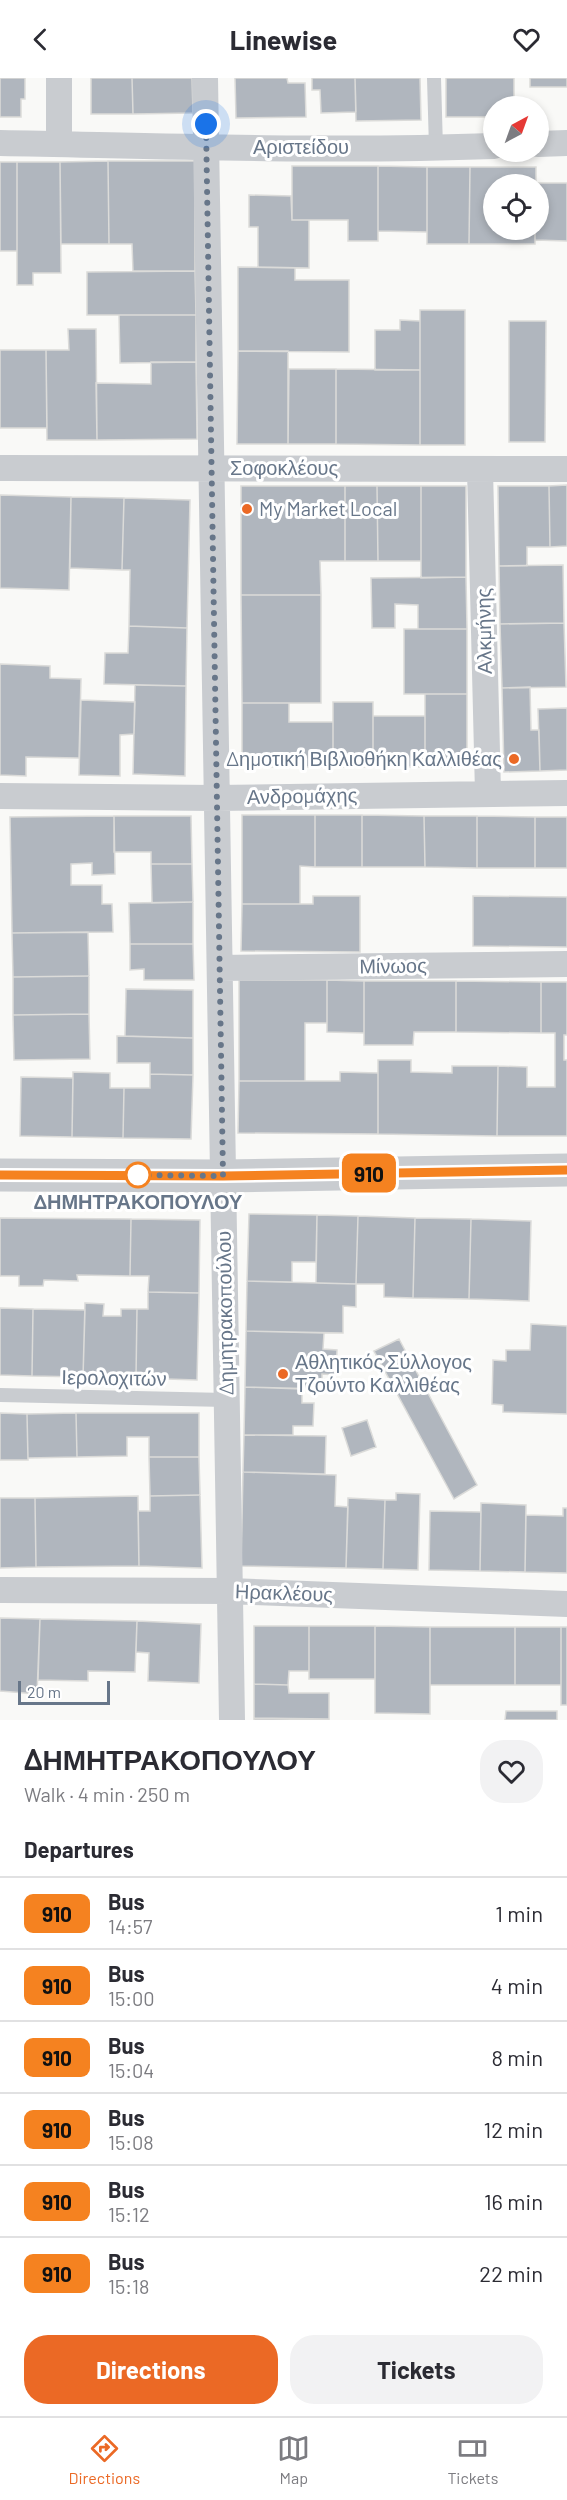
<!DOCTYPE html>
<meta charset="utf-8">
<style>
:root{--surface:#fff;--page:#f2f2f3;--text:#2b2b33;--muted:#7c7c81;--line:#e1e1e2;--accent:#eb6925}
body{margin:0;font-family:Barlow,sans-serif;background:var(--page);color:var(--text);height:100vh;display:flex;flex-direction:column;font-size:22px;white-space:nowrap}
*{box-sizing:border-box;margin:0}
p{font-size:20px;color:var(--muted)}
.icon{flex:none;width:33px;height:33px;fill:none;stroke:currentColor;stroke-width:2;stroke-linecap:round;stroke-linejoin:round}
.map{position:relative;height:1642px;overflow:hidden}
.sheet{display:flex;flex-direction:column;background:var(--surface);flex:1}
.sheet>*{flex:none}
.badge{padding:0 12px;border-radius:9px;font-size:21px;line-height:39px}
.needle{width:39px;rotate:41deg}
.fabs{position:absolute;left:483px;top:18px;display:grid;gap:12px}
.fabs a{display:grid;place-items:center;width:66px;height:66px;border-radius:50%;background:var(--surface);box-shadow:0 3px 9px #0003;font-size:30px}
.scale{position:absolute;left:18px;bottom:15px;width:92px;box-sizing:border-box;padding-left:6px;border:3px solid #677689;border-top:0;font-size:16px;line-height:21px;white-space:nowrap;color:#677689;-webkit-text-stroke:4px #fff;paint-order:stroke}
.you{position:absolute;width:30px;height:30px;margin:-15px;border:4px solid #fff;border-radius:50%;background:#1a73e8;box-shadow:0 0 0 9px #1a73e833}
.map>.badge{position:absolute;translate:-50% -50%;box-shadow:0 0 0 3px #fff}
h2{padding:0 24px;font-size:22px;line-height:54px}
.round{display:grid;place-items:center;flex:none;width:63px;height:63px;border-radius:24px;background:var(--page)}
.overview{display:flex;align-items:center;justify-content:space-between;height:102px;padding:0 24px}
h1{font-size:28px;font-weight:700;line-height:45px}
.primary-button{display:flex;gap:12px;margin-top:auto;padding:12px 24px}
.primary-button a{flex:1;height:69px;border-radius:24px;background:var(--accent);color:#fff;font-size:24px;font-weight:700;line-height:69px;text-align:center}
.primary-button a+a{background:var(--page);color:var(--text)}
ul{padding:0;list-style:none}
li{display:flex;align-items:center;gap:18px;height:72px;padding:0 24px;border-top:2px solid var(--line)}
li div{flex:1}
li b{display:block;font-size:22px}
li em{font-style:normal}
li .badge{min-width:66px;font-weight:700;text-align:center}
header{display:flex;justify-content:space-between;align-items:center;height:78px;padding:0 24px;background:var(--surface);font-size:27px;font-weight:700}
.tab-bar{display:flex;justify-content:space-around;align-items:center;height:84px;border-top:2px solid var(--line);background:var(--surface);font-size:16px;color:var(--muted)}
.tab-bar a{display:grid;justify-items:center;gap:3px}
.tab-bar .active{color:var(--accent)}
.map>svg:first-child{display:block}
.building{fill:#b0b6be;stroke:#dbdbd9;stroke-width:1.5}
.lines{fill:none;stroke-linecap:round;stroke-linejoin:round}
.service{stroke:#c9ccd0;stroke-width:14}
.minor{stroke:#c9ccd0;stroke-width:26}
.tertiary{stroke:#c9ccd0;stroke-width:33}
.line-casing{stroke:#fff;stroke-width:14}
.line{stroke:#f58220;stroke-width:9}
.walk{stroke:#677689;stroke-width:6;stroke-dasharray:0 10.8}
.poi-dot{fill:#eb6925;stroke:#fff;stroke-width:2}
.stop-dot{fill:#fff;stroke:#f58220;stroke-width:3}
.labels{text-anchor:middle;stroke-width:6;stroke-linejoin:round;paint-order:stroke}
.street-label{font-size:20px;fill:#677689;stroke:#fff}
.poi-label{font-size:20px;fill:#677689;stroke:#fff;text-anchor:start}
.stop-label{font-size:20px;font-weight:bold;fill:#677689;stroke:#fff}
</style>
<header><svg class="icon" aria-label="back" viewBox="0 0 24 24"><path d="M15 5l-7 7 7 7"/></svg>Linewise<svg class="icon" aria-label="heart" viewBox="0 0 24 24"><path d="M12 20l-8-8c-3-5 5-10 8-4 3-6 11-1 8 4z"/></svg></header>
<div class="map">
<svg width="567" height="1642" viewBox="0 0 567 1642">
<rect width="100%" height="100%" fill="#f9f9f7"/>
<!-- building -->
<path class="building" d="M0,0H25V21H21V39H0Z
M91,0H132L133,36H91Z
M132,0H192L193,35L133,36Z
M235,0H287L288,5H305L306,39L236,40Z
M312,0H355L356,34L321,35L320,12H312Z
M355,0H420L421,42L356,43Z
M446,0H514V28H494V39H446Z
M530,0H567V9H530Z
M108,83L109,166H61L60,84Z
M108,83H195V193H133L132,166H109Z
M0,84H17V173H0Z
M17,84H60L61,195H33V207H17Z
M292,88H378V163H348V142H292Z
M378,88L427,89V154L378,153Z
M427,89H470L469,166H427Z
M470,89H536V106H494V152H535V166H469Z
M536,105H567V163L535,162V152H538V106Z
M249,117L291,118L292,142H309V190L258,189V149H249Z
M238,189L295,190V202H349V274L238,273Z
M195,193L196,237H87V194Z
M420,232H465V367H420Z
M119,237H196V284L120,285Z
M400,242L420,243V292H375V252H400Z
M509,243H546L545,364H509Z
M68,251H96L97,362H47L46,272H69Z
M0,272H46L47,350H0Z
M238,273H288V366H237Z
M151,284H196L197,361L97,362L96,305L151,306Z
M289,291H336V366H288Z
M336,291L420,292V367L336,366Z
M567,407V468L550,469L549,408Z
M241,408H345V483H320L321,517H241Z
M345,408H377L378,483H345Z
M377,408H421V483H378Z
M421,408H466V499L421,500Z
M498,408H549L550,469H527V488H499Z
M0,417L71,419L69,512L0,510Z
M71,419L124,420L122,492L70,490Z
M124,420L190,422L187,550L129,548L130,492H122Z
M563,487L564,545L500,546L499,488Z
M466,499L467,551H418V527L395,526V550H372L371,500Z
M241,517H321V625H242Z
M564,545L566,609L502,610L500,546Z
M129,548L187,550L186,608L104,606L105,575H128Z
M404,551H467V616H404Z
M0,586L50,588V600L81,601L79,680L26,679V698L0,697Z
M135,607L186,608L185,698L133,696Z
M530,609L531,652H539L540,693L504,694L502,610Z
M425,616H467V689H425Z
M81,622L135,624L134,656L120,657V698L79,697Z
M333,624H373V689H333Z
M242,625H289V644H333V689H242Z
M567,630V692L540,693L538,631Z
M373,638H425V689H373Z
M242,737H315V789L300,788V826H242Z
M315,737H362V789H315Z
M362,737L424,738L425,789H362Z
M114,738H191L192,786H151V774H114Z
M114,738L115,796L92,797V785L71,786V807H102V826H112L113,854L12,855L10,739Z
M424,738H477V790L425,789Z
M477,738L535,739V790H477Z
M535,739H567V790H535Z
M151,786H192L193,824L152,825Z
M313,818H360V874L241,873L242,826H313Z
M473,818L567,819V869L473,868Z
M193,824V866H130L129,825Z
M88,854L89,898L13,899L12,855Z
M130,866H193L194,902H144V891L130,892Z
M89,898V936L13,937V899Z
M239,902H327V945H305V1003H239Z
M327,902L364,903V955L327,954Z
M364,903H456V954H414L413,967H364Z
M456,903L541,904V955L456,954Z
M541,904H567V957H564V982H567V1058H497L498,988L527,989V1009H555V955H541Z
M126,911L193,912V960L125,958Z
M89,936L90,981L14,982L13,937Z
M117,958L193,960V997L150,996V985H117Z
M378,982H411V994L452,995V988H498L497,1058L378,1056Z
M73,994L110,995V1010H124L123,1060L72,1059Z
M340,994L378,995V1056L238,1055L239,1003H340Z
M150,996L193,997L191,1061L123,1060L124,1010H150Z
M21,999L73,1000L72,1059L20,1058Z
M249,1136L317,1137L316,1184H292V1204L247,1203Z
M317,1137L358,1138L356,1206L316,1205Z
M358,1138L415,1140L413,1220L384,1219V1206H356Z
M0,1140L131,1141L130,1198L77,1197L78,1203L44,1202L43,1208H19V1198H0Z
M415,1140L471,1141L469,1221L413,1220Z
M131,1141L200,1142L199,1215L148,1214L149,1198H130Z
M471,1141L531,1143L529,1223L469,1221Z
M247,1203L356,1206V1229L343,1228V1255L246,1253Z
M148,1214L199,1215L197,1302L136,1300L137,1231H148Z
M85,1225L104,1226L103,1238H121V1231H137L136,1300L83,1299Z
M0,1230L33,1231L32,1298L0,1297Z
M33,1231L85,1232L83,1299L32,1298Z
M531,1246L567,1248V1336L503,1334V1327L492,1326L493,1282L506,1283V1272H530Z
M246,1253L324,1255L323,1271L337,1272L336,1297L322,1296V1311L245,1309Z
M399,1261L477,1407L454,1421L374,1273Z
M245,1309L302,1311V1325H314L313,1348H293V1357H244Z
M0,1335L27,1336L28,1382H0Z
M76,1335H199V1379H149V1359H127V1378L77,1379Z
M76,1335L77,1379L28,1380L27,1336Z
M367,1342L376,1369L351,1378L342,1350Z
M244,1357L326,1358L325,1396L243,1394Z
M149,1379H199L200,1417L150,1418Z
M243,1394L336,1397L335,1428L348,1429L346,1490L241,1488Z
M396,1415L420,1416L418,1492L383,1491L385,1422H396Z
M200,1417L202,1490L139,1488L138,1433H150V1418Z
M138,1418L139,1488L36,1489L35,1420Z
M0,1420H35L36,1489L0,1490Z
M348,1420L385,1422L383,1491L346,1490Z
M481,1425L526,1427L525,1494L480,1493Z
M563,1430H567V1495L525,1494L526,1437L563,1438Z
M430,1433L481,1434L480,1493L429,1492Z
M0,1540L40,1541L37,1616L0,1613Z
M40,1541L137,1543L135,1594L88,1593V1603L38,1602Z
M137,1543L201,1546L199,1605L148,1603L149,1575L136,1574Z
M254,1548H309V1593H289L288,1607L254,1606Z
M309,1548H375V1601H309Z
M375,1548L430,1549V1636L375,1635Z
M430,1549H515V1607H430Z
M515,1549H561V1607H515Z
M561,1549H567V1627H561Z
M254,1606L288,1607L289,1615H329V1641L254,1640Z
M506,1633H557V1642H505Z
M254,1640L329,1641V1642H254Z"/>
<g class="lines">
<!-- service -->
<path class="service" d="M434,0L436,70
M0,1317L226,1322"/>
<!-- minor -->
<path class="minor" d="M205,0L232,1642
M0,65C164,68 329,74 494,68
M59,66V0
M538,66L567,65
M0,390L567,391
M480,392L488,715
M0,718L216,720L567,715
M220,890L567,886
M0,1512L230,1513L567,1526"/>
<!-- tertiary -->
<path class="tertiary" d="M0,1097L223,1098L567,1092"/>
</g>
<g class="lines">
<defs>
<path id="line" d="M0,1097L223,1098L567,1092"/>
</defs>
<!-- line casing -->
<use href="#line" class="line-casing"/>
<!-- line -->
<use href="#line" class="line"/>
<!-- walk -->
<path class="walk" d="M138,1097L223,1098L206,46"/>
</g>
<!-- markers -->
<g class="poi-dot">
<circle cx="247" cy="431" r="6"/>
<circle cx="514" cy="681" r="6"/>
<circle cx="283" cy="1296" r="6"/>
</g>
<circle class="stop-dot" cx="138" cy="1097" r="12"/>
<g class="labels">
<!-- street labels -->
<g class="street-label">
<text x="301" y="76">Αριστείδου</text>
<text x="284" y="397">Σοφοκλέους</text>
<text transform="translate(484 553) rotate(-91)" y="7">Αλκμήνης</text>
<text transform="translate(302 718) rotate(-1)" y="7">Ανδρομάχης</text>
<text transform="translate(393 888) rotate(-1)" y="7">Μίνωος</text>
<text transform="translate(225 1235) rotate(-91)" y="7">Δημητρακοπούλου</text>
<text transform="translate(114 1300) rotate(1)" y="7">Ιερολοχιτών</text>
<text transform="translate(284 1515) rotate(2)" y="7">Ηρακλέους</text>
</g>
<!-- poi labels -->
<g class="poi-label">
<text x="259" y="438">My Market Local</text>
<text x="502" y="688" text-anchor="end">Δημοτική Βιβλιοθήκη Καλλιθέας</text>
<text x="295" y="1291">Αθλητικός Σύλλογος<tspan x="295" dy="23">Τζούντο Καλλιθέας</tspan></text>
</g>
<!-- stop labels -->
<g class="stop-label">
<text x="138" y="1131">ΔΗΜΗΤΡΑΚΟΠΟΥΛΟΥ</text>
</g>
</g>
</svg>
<div class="fabs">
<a><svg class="needle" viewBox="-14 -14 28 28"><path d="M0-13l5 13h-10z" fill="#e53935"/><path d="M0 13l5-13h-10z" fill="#7c7c81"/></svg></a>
<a><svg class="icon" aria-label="locate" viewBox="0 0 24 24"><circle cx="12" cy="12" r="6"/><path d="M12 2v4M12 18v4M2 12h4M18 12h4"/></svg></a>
</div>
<div class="scale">20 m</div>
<div class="you" style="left:206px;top:46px"></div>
<b class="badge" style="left:369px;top:1095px;background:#f58220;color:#111">910</b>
</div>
<section class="sheet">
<div class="overview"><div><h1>ΔΗΜΗΤΡΑΚΟΠΟΥΛΟΥ</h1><p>Walk · 4 min · 250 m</p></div><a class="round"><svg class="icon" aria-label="heart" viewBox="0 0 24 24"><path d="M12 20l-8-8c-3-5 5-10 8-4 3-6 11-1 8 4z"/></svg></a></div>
<h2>Departures</h2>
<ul>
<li><span class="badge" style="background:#f58220;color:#111">910</span><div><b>Bus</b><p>14:57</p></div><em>1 min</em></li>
<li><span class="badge" style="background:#f58220;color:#111">910</span><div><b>Bus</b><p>15:00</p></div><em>4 min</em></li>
<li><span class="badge" style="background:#f58220;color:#111">910</span><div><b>Bus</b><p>15:04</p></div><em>8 min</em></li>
<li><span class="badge" style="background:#f58220;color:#111">910</span><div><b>Bus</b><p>15:08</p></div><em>12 min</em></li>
<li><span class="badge" style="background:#f58220;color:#111">910</span><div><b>Bus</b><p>15:12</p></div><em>16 min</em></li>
<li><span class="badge" style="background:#f58220;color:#111">910</span><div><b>Bus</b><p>15:18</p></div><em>22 min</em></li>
</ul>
<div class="primary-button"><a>Directions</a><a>Tickets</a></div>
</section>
<nav class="tab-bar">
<a class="active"><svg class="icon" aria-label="directions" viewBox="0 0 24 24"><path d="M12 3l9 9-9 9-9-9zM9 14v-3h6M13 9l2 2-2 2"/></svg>Directions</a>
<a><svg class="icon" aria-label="map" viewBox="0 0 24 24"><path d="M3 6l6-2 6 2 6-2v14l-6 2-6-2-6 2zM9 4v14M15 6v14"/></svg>Map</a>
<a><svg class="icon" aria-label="tickets" viewBox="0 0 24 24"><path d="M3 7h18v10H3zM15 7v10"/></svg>Tickets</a>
</nav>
